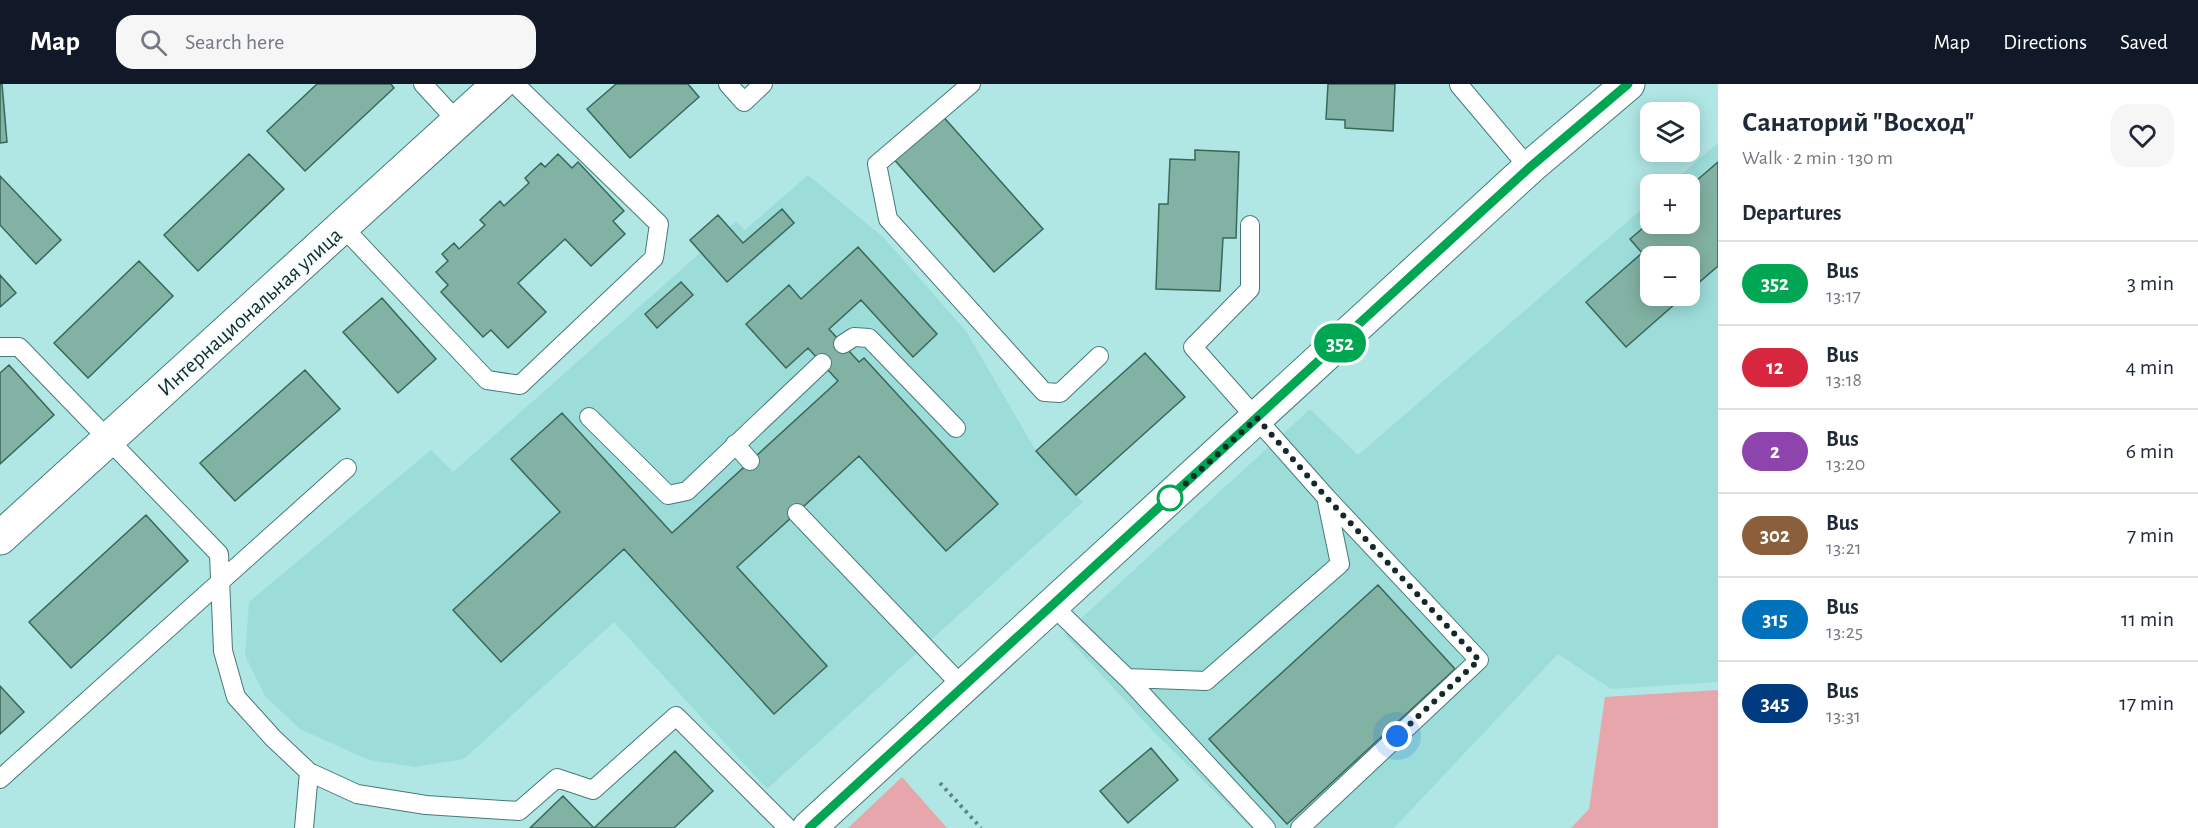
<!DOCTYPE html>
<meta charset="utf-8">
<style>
:root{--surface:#fff;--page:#f6f6f7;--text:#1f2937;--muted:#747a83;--line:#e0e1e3;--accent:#111827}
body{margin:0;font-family:"Alegreya Sans",sans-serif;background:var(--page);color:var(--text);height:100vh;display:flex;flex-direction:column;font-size:22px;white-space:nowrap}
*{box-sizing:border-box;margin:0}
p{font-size:20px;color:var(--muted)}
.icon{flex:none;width:33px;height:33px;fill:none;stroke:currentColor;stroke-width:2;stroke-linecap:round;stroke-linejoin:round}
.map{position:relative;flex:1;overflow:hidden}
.drawer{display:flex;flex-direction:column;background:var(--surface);width:480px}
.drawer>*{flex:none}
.badge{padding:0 12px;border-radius:20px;font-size:21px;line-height:39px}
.controls{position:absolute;left:1640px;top:18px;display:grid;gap:12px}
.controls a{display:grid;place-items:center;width:60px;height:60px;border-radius:12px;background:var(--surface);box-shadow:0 3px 15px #0003;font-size:30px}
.you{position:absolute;width:30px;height:30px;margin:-15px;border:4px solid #fff;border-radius:50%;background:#1a73e8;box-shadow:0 0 0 9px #1a73e833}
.map>.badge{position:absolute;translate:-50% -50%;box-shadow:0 0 0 3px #fff}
h2{padding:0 24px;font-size:22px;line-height:54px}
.round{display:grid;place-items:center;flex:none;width:63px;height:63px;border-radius:18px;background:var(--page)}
.head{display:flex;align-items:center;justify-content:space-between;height:102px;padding:0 24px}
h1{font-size:28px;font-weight:600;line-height:45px}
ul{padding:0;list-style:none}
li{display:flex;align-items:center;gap:18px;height:84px;padding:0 24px;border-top:2px solid var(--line)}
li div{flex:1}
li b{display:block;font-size:22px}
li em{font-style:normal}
li .badge{min-width:66px;font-weight:700;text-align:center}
header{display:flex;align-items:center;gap:36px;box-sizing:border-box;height:84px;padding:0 30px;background:var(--accent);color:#fff}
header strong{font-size:28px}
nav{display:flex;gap:33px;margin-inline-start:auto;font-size:21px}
.search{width:420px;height:54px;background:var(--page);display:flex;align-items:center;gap:15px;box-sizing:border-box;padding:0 21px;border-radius:18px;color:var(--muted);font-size:22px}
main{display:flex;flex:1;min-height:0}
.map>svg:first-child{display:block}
.built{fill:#9cdcd9;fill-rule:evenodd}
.green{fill:#e6a6ac}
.building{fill:#82b2a3;stroke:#39675a;stroke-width:1.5}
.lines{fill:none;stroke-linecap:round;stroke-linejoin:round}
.lane-casing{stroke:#467a78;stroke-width:20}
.street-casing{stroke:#467a78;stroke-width:35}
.secondary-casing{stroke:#467a78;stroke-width:35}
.path{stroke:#5e8483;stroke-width:4;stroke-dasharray:3 4.5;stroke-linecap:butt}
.lane{stroke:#fff;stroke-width:18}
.street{stroke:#fff;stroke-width:33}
.secondary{stroke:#fff;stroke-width:33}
.line-casing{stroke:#fff;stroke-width:14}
.line{stroke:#00a651;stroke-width:9}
.walk{stroke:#142929;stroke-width:6;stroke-dasharray:0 10.8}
.stop-dot{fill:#fff;stroke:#00a651;stroke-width:3}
.labels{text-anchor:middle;stroke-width:4.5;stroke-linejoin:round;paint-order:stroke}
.street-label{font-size:22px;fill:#142929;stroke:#f4fefe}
</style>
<header>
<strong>Map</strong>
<div class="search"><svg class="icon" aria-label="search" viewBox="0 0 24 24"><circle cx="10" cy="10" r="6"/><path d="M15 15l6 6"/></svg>Search here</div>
<nav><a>Map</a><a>Directions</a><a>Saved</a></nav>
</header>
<main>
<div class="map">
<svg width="1718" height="744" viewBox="0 0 1718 744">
<rect width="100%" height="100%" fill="#b0e7e5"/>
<!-- built -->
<path class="built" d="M1718,59V598L1611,605L1558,570L1394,744H1251L1154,648L1064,550L1310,325L1358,371L1650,118V140H1689V100H1670ZM1650,172H1689V212H1650Z
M808,91L883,153L966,247L1036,367L1083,418L767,705L614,538L464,675L415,683L369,676L300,645L265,612L245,571L249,518L431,366L453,388L736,137L745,146Z"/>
<!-- green -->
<path class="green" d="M1718,606V744H1571L1589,725L1605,613Z
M902,693L947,744H848Z"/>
<!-- building -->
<path class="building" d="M0,0H2L7,58L0,59Z
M317,0H391L394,4L305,87L267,47Z
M616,0H688L699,13L630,74L587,25Z
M1328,0H1395L1393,47L1345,44V36L1326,35Z
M940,29L1043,145L994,188L891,72Z
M1195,66L1239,68L1236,154H1223L1220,207L1156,205L1159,120H1168L1170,75L1195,76Z
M249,70L284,105L198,187L164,151Z
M558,70L572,84L578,78L624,127L613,137L625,150L591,182L565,155L518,199L546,228L508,264L491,246L483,253L441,208L448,201L436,188L448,177L442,170L454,159L459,165L485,141L480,136L500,117L504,122L529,99L525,94L541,79L545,83Z
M1718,78V182L1689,207V172H1650V212H1684L1626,263L1586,218L1642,169L1630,155L1650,138V140H1689V103Z
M0,92L61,156L36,180L0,141Z
M782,125L794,139L727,198L690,156L718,131L743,159Z
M858,163L937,250L913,273L861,216L829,245L859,278L864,274L998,420L946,467L859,372L737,483L827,582L774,630L624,465L501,578L453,526L560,428L511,375L562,329L672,449L838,297L808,264L786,284L746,240L789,201L801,215Z
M139,177L173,212L88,294L54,259Z
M0,191L16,209L0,223Z
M681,198L693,211L657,244L645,230Z
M382,214L436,275L398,309L343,248Z
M1145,269L1185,313L1076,411L1036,367Z
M9,281L54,331L0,380V289Z
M305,286L340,325L235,417L200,379Z
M146,431L188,477L71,584L29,538Z
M1378,501L1455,585L1287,740L1209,655Z
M0,602L24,628L0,650Z
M1151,664L1178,696L1128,739L1100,707Z
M675,667L713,707L674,744H594Z
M563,712L594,744H530Z"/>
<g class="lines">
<defs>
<path id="lane" d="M423,0L457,37
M728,0L744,18L763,0
M971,0L877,80L888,135L1044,308L1060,309L1099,272
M1459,1L1529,84
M342,142L487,296L520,301L654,174L659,140L515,0
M843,260L854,253L869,254L956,344
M0,263H19L219,470L223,567L236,613L273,654L309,688L357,710L426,721L519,727L557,694L593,706L676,632L788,744
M589,333L668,411L687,407L822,279
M735,360L750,377
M797,429L963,603
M1052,521L1127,594L1206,597L1340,480L1326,413L1193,263L1250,205V141
M1127,594L1266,744
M0,695L347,384
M304,744L309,688
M1300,744L1479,576L1326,413"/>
<path id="street" d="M0,454L499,0"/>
<path id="secondary" d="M809,744L1529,84L1628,0"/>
</defs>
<!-- lane casing -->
<use href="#lane" class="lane-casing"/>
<!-- street casing -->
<use href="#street" class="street-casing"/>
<!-- secondary casing -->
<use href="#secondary" class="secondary-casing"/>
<!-- path -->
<path class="path" d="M940,699L981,744"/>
<!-- lane -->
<use href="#lane" class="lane"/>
<!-- street -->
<use href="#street" class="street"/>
<!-- secondary -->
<use href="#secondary" class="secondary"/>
</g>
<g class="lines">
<defs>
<path id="line" d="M809,744L1529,84L1628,0"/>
</defs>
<!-- line casing -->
<use href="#line" class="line-casing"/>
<!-- line -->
<use href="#line" class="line"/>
<!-- walk -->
<path class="walk" d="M1170,414L1257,334L1326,413L1479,576L1397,652"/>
</g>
<!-- markers -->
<circle class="stop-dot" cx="1170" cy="414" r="12"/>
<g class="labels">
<!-- street labels -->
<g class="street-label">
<text transform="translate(249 227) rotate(-42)" y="8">Интернациональная улица</text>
</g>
</g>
</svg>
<div class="controls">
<a><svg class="icon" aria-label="layers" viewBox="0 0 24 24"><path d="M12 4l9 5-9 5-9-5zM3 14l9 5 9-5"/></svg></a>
<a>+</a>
<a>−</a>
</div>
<div class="you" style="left:1397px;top:652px"></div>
<b class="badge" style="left:1340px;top:259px;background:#00a651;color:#fff">352</b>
</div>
<section class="drawer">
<div class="head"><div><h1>Санаторий &quot;Восход&quot;</h1><p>Walk · 2 min · 130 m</p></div><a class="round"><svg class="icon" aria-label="heart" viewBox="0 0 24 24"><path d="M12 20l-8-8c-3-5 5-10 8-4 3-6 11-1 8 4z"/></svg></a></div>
<h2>Departures</h2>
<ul>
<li><span class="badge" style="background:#00a651;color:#fff">352</span><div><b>Bus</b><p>13:17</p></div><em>3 min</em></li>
<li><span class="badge" style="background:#d7263d;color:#fff">12</span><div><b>Bus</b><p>13:18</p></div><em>4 min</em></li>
<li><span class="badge" style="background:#8e44ad;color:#fff">2</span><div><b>Bus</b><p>13:20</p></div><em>6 min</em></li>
<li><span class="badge" style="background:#8b5e3c;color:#fff">302</span><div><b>Bus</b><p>13:21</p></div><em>7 min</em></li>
<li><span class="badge" style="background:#0072bc;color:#fff">315</span><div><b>Bus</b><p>13:25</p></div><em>11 min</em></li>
<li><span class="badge" style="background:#003b80;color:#fff">345</span><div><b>Bus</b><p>13:31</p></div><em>17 min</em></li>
</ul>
</section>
</main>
